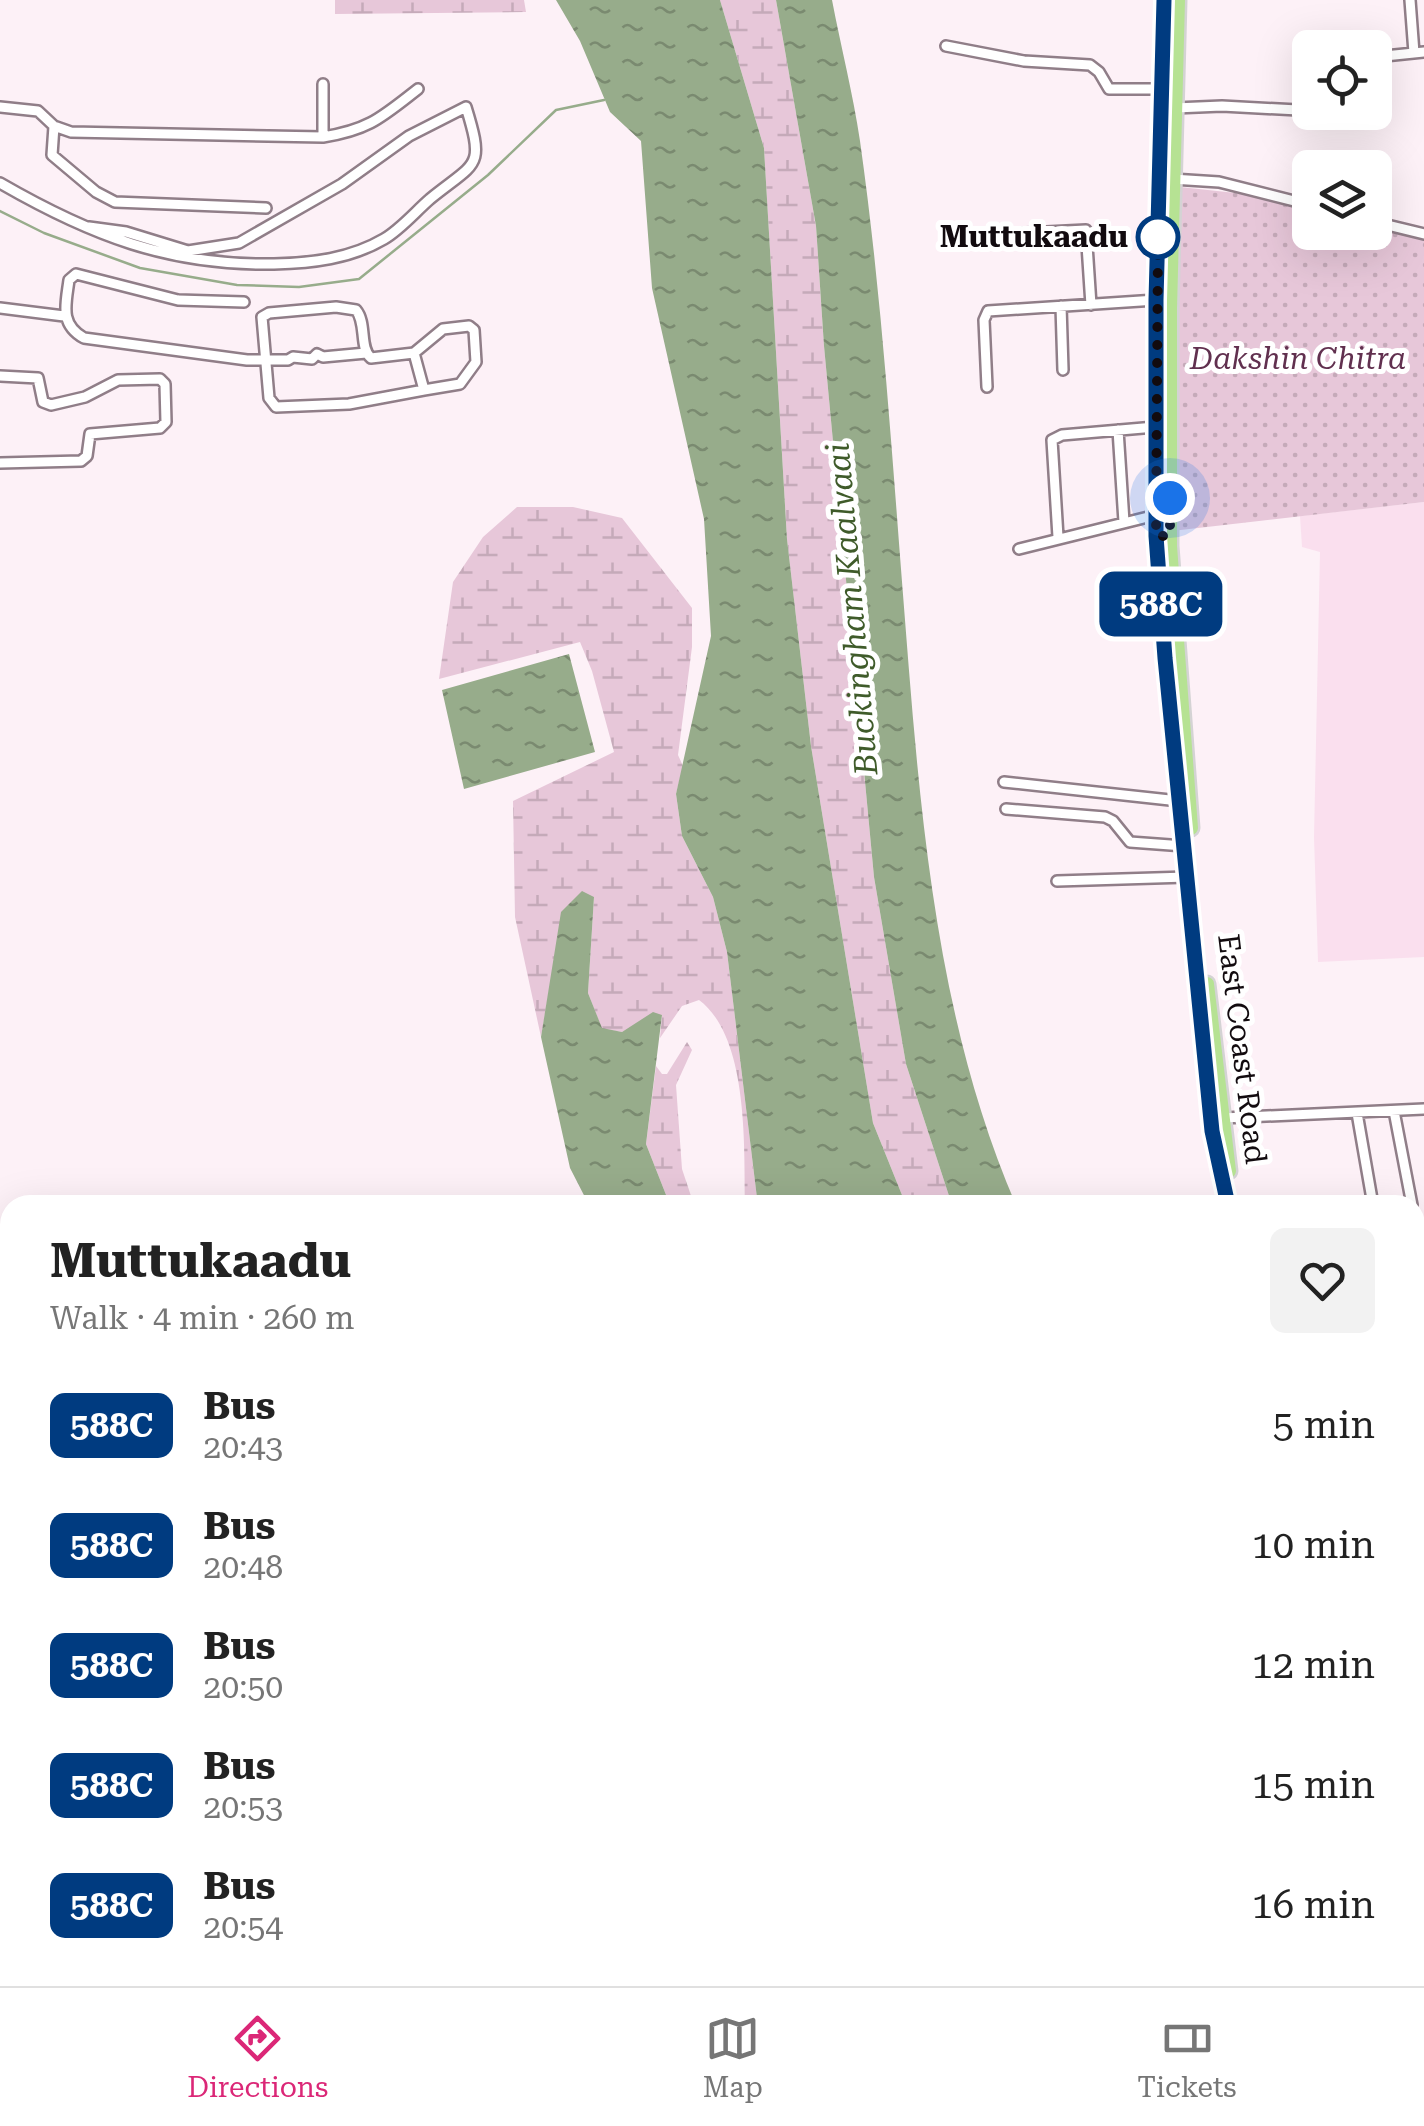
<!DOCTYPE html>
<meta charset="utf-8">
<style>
:root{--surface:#fff;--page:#f2f2f2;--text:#222;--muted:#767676;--line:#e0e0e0;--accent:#db2777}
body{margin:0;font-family:"Roboto Serif",serif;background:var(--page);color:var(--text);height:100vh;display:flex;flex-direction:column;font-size:38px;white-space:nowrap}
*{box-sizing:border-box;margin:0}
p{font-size:32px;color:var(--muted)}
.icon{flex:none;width:55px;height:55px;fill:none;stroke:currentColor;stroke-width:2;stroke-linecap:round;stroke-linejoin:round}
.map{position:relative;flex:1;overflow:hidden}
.drawer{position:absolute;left:0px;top:1195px;width:1425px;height:792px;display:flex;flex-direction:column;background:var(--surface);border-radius:30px 30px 0 0;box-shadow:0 10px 40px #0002}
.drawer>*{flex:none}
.badge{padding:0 20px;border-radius:15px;font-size:35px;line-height:65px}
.controls{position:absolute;left:1292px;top:30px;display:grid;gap:20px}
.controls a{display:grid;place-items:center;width:100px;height:100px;border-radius:15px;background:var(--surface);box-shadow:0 10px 40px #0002;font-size:50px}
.you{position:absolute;width:50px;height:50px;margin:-25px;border:8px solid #fff;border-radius:50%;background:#1a73e8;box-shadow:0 0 0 15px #1a73e833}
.map>.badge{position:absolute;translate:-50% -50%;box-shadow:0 0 0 5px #fff}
.round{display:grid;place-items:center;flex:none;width:105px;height:105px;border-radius:15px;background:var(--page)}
.summary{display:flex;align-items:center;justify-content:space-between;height:170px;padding:0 50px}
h1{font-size:48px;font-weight:700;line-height:75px}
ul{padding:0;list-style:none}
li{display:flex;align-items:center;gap:30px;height:120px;padding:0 50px}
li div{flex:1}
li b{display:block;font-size:38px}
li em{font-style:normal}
li .badge{min-width:110px;font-weight:700;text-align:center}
.tabs{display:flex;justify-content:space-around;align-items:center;height:140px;border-top:2px solid var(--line);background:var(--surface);font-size:28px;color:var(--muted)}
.tabs a{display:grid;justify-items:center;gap:5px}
.tabs .current{color:var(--accent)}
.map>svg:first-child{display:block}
.built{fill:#fadfee}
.wetland{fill:url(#wetland-marsh)}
.park{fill:url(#park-dots)}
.water{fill:url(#water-ripples)}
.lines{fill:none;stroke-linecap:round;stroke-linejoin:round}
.stream{stroke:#97ac8b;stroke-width:2.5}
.street-casing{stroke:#907e88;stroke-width:14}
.secondary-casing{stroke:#907e88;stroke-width:18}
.primary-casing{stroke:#d4d3d4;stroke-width:19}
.street{stroke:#fff;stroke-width:9}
.secondary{stroke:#dbf1c9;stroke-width:12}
.primary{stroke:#b6e293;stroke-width:14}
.line-casing{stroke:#fff;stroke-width:22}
.line{stroke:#003b80;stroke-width:15}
.walk{stroke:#120b0f;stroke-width:10;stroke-dasharray:0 18}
.stop-dot{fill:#fff;stroke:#003b80;stroke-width:5}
.labels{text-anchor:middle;stroke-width:10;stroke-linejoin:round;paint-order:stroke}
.stop-label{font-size:30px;font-weight:bold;fill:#120b0f;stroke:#fff;text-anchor:end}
.park-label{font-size:30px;font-style:italic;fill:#61304f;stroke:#fff}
.street-label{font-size:30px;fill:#120b0f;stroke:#fff}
.water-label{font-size:32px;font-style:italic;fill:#3f5b2a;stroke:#fff}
</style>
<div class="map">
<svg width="1424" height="1986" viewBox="0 0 1424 1986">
<defs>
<pattern id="wetland-marsh" width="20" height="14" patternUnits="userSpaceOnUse" patternTransform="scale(2.5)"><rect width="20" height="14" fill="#e7c7d9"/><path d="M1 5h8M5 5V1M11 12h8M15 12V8" fill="none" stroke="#c5aab9"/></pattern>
<pattern id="park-dots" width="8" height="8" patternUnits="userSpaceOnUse" patternTransform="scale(2.5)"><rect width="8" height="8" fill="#e7c7d9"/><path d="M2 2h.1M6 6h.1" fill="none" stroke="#c5aab9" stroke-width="1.8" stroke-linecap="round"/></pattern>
<pattern id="water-ripples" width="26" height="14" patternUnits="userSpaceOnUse" patternTransform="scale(2.5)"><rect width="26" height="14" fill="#97ac8b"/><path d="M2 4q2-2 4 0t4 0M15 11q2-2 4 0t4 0" fill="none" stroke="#7a8a70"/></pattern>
</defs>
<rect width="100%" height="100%" fill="#fdf1f7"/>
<!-- built -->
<path class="built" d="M1424,502V957L1318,962L1314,837L1320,552L1302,547L1300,516Z"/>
<!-- wetland -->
<path class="wetland" d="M335,0H524L526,12L335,14Z
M720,0H776L816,226L824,346L874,877L906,1064L952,1205H906L873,1123L811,746L787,539L764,148Z
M517,507H573L622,518L692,608V647L678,755L683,766L676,794L682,836L713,897L727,952L757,1198L755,1205H745C744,1148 749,1037 699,1000L682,1006L660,1038L662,1015L622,1032L602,1029L588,993L594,897L550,985L541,1037L515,917L513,801L614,752L592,671L580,642L439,679L453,582L483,537Z
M687,1042L692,1050L676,1085L682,1169L694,1205H670L646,1144L656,1066L662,1074H667Z"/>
<!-- park -->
<path class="park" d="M1180,187L1245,194L1310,210V232H1375V226L1424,238V502L1172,531L1174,308Z"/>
<!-- water -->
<path class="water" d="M556,0H720L764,148L787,539L811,746L873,1123L906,1205H755L757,1198L727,952L713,897L682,836L676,794L711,636L704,519L652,288L641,141L610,112L580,41Z
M776,0H832C841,47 853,94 860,141C880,282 890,426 901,569C918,782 930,1006 1016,1205H952L906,1064L874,877L824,346L816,226Z
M569,654L595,752L464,789L442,690Z
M582,891L594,897L588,993L602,1028L622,1032L653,1012L662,1015L646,1144L670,1205H589L570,1168L541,1037L561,912Z
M895,1978H1139L1141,1986H899Z"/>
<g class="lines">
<!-- stream -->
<path class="stream" d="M0,211L44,233L140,268L237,285L299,287L359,279L488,175L556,110L604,100"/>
<defs>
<path id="street" d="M1410,0L1414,53
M946,46L1024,61L1090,65L1099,72L1109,89H1162
M1375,57L1424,52
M0,107L38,111L54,126L71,132L323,137C369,130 382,117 418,89
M1175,108L1222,106L1335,112
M54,126L52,155L96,192L115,202L266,208
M323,137V84
M1172,179L1219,182L1310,205
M0,183C90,235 169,266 274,264C312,263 350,259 384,239C401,229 415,212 430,199C477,161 485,169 466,107L409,136L342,184L239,243L188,251L126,232L89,227
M1375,222L1424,234
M987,235L1086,230L1091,305
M244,302L178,300L76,274L69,280C66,304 59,324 84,338L247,360H288L293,357L312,359L317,354L323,357L366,353
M1061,306L1063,370
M0,308L64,316
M414,353L424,390L460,384L476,362L474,330L469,326L443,329L414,353L371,358C359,348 367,323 356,310L336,307L269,313L262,317L269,398L276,407L349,404L424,390
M0,376L38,378L43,402L51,405L85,397L118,380L160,379L165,384L166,422L160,428L90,434L87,456L81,461L0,463
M987,387L984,320L988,311L1156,300
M1118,430L1124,522
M1058,537L1052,440L1062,435L1155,427
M1019,549L1156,515
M1004,782L1179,801
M1006,809L1105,817L1113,821L1130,842L1184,846
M1057,881L1187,877
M1394,1111L1412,1205
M1357,1113L1373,1205
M1223,1118L1424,1109
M1415,1219L1417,1229
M1415,1277L1424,1276
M0,1705L10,1704
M106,1978L277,1986
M1269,1978L1275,1986
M1395,1986L1424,1985"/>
<path id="secondary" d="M0,1885L8,1926L10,1970"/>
<path id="primary" d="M1164,0L1156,300L1157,547L1165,658L1212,1131L1228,1205
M1178,0L1170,309V546L1191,828
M1207,984L1229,1171
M1415,1676L1424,1698
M1415,1715L1424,1736"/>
</defs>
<!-- street casing -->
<use href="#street" class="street-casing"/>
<!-- secondary casing -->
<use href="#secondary" class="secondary-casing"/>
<!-- primary casing -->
<use href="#primary" class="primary-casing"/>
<!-- street -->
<use href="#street" class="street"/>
<!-- secondary -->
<use href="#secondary" class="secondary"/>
<!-- primary -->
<use href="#primary" class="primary"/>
</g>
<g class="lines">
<defs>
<path id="line" d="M1164,0L1156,300V536L1165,658L1212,1131L1228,1205"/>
</defs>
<!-- line casing -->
<use href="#line" class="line-casing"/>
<!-- line -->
<use href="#line" class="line"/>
<!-- walk -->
<path class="walk" d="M1158,237L1156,536H1170V498"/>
</g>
<!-- markers -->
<circle class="stop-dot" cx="1158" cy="237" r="20"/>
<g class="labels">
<!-- stop labels -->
<g class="stop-label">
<text x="1128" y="247">Muttukaadu</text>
</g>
<!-- park labels -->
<g class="park-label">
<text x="1298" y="369">Dakshin Chitra</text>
</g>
<!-- street labels -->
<g class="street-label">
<text transform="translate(1242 1049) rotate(83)" y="10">East Coast Road</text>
</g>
<!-- water labels -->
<g class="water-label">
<text transform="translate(852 609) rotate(-95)" y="11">Buckingham Kaalvaai</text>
</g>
</g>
</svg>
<div class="controls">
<a><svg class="icon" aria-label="locate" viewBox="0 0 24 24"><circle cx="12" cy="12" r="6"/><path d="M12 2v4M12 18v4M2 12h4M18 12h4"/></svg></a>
<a><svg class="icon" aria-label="layers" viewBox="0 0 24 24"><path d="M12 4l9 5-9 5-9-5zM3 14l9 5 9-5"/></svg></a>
</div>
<div class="you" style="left:1170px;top:498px"></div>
<b class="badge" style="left:1161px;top:604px;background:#003b80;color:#fff">588C</b>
<section class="drawer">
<div class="summary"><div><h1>Muttukaadu</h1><p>Walk · 4 min · 260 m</p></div><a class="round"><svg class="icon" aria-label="heart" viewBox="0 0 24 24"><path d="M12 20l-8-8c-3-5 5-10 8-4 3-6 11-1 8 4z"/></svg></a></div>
<ul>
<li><span class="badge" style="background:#003b80;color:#fff">588C</span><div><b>Bus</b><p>20:43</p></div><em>5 min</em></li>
<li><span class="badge" style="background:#003b80;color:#fff">588C</span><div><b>Bus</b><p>20:48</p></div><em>10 min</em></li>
<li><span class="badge" style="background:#003b80;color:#fff">588C</span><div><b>Bus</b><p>20:50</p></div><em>12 min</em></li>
<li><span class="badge" style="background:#003b80;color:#fff">588C</span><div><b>Bus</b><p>20:53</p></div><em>15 min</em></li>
<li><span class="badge" style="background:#003b80;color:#fff">588C</span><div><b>Bus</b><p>20:54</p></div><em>16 min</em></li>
</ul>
</section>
</div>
<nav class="tabs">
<a class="current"><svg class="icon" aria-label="directions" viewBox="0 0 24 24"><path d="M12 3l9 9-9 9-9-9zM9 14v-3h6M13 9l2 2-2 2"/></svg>Directions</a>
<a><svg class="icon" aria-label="map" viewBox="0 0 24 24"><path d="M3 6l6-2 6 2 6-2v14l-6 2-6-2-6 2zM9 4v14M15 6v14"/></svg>Map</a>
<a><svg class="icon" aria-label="tickets" viewBox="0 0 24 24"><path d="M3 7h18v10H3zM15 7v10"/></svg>Tickets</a>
</nav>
